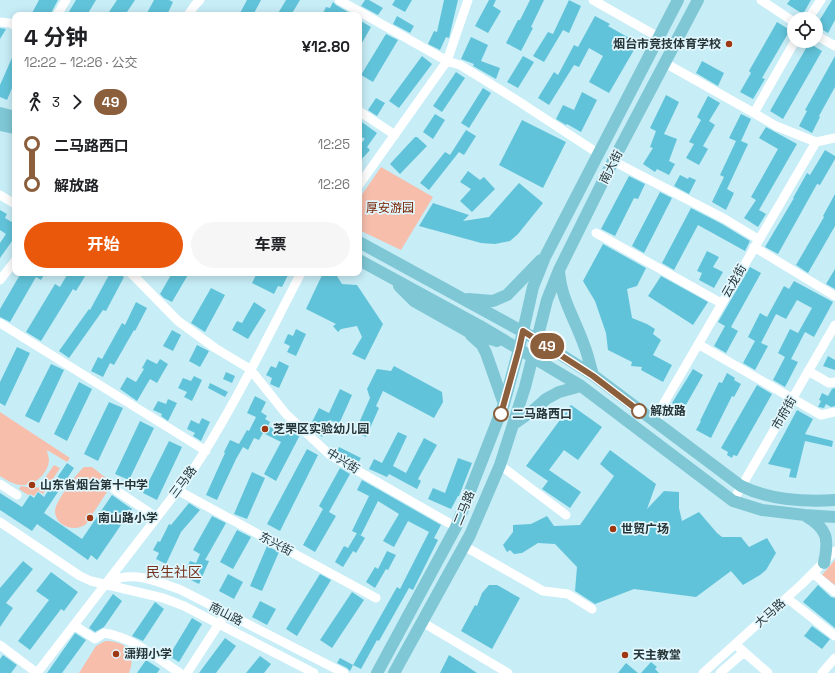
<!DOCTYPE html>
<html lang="zh">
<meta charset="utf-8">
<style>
:root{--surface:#fff;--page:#f6f6f6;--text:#202124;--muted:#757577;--accent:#ea580c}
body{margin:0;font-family:"Space Grotesk","Noto Sans SC",sans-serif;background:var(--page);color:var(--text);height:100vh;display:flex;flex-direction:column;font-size:15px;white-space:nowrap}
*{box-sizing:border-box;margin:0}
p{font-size:13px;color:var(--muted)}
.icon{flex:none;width:22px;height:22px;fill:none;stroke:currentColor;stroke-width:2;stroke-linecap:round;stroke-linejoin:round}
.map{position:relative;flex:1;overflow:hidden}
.panel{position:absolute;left:12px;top:12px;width:350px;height:264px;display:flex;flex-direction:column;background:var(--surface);border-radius:8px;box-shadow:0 2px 10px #0003}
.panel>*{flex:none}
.badge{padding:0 8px;border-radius:13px;font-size:14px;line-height:26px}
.controls{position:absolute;left:787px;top:12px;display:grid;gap:8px}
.controls a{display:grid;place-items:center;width:36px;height:36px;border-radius:50%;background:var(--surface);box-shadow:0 2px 10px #0003;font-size:20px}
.map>.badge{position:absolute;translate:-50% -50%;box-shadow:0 0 0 2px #fff}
.legs{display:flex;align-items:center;gap:6px;height:44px;padding:0 12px;font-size:13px}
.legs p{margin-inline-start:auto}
.overview{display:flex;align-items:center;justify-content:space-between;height:68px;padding:0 12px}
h1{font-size:22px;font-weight:700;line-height:30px}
.cta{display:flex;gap:8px;margin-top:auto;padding:8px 12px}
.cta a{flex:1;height:46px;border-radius:24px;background:var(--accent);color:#fff;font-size:16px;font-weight:700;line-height:46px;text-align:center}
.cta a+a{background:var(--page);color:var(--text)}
ul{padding:0 12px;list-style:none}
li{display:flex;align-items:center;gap:14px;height:40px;font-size:15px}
li i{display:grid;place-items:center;width:6px;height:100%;margin:0 5px;background:currentColor}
li i::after{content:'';width:10px;height:10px;margin:-5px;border:3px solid;border-radius:50%;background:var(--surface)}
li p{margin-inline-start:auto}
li:first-child i{background:linear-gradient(#0000 50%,currentColor 0)}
li:last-child i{background:linear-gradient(currentColor 50%,#0000 0)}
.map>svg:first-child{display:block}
.green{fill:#f7beac}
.building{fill:#61c3d9}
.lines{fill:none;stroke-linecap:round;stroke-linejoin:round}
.minor{stroke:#fff;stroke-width:9}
.major{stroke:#7fc7d5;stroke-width:12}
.line-1-casing{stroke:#fff;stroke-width:9}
.line-1{stroke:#8b5e3c;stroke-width:6}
.poi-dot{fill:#9e3812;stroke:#e1f7fd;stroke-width:1.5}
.stop-1-dot{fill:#fff;stroke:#8b5e3c;stroke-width:2}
.labels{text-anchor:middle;stroke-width:3.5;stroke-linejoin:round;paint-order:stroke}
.poi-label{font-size:12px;font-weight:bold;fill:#263538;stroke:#e1f7fd;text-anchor:start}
.street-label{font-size:12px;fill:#263538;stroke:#e1f7fd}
.park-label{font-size:12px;fill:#782200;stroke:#e1f7fd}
.stop-label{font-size:12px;font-weight:bold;fill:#263538;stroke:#e1f7fd;text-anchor:start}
.quarter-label{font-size:14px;fill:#75321c;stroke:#e1f7fd}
</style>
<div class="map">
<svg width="835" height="673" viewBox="0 0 835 673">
<rect width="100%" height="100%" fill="#c7edf6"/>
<!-- green -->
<path class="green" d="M381,167L433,197L401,250L359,230V199Z
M0,412L70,458L67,462L47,450C47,453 49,457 49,461C47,475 34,486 20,485C13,484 6,480 0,476Z
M54,465L60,468L43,494L38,491L34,496L30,494L28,495L19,489L21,486L27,487L35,484L36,487L38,488Z
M84,467H92L106,478C109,482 108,487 107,492L86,524C75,533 55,526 55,511C55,502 77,473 84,467Z
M835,560V585L822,575Z
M105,641C126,641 137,652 129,673H79L96,646Z"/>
<!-- building -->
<path class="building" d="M39,0H58L50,15H31Z
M76,0H96L87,15H67Z
M117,0H135L125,15H107Z
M154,0H169L173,2L167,15H146Z
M247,0H261L253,15H239Z
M286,0H300L291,15H277Z
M365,0H369L383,8L378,15L361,6Z
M395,0H412L405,12L392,5Z
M444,0H458L449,38L446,37L440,50L428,44L434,31L437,32Z
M489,0H496L493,6L501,11L488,33L475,26Z
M530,0H544L531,27L533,28L521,51L506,43L518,20H520Z
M569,0L581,6L569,33L563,30L544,62L533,56L548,32L553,34Z
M790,0H811L803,14L787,4Z
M832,0H835V20L828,33L816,26Z
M333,2L336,5L353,15H322L326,7L330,8Z
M397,16L414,26L410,33L393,24Z
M595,16L610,24L608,26L638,43L609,93L589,82L603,56L589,48L579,67L574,65L549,105L538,98L554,72L558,75L574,45L578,47Z
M359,20L371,27L359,48Z
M777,22L790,30L762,78L765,79L753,99L740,92L751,73L749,71Z
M0,28L6,29L0,39Z
M386,34L398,40L373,82L361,75Z
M471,37L488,45L481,61L500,68L496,79L473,66L474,64L461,59Z
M809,43L822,51L783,119L770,111Z
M15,51V81L7,100L0,97V85Z
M422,56L432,64L399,108L389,101Z
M523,56L534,62L518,88L507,82Z
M835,56V87L819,116L820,117L812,133L799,126L807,111L805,110Z
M702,61L724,73L718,86L696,73Z
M456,72L465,78L442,112L433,106Z
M483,88L491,93L469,128L461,123Z
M582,92L597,100L581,132L567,124L566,125L556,119L563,105L574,110Z
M666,95L679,102L664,134L677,139L669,161L675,164L669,175L657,169L655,172L643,164L653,148L650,147L656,131L650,128Z
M708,96L720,103L709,121L715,125L703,146L708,149L699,165L686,158L694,144L689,142L701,120L697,117Z
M376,98L385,103L377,116L368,110Z
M435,114L445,120L433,139L423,132Z
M741,114L751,119L741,141L748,144L727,189L734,193L726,210L712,202L724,177L720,175L736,141L729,138Z
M359,120L377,133L367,147L370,150L359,162V145L365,139L359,135Z
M522,120L566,142L543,188L499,165Z
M766,127L797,144L759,210L766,214L758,227L744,218L756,200L751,197L778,149L759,138Z
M466,130L476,136L464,155L459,152L429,190L420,183L445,152L450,155Z
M415,137H417L427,146L400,174L390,164Z
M825,150L835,156V159L820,185L817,184L778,254L765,247L794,198H793L807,173L810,175Z
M468,171L480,180L484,177L495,189L472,212L460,201L471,189L460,182Z
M680,175L688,179L689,177L696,180L689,194L674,186Z
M629,176L645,184L638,199L634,198L615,236L601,229Z
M519,183L543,203L518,234L510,241L495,244L481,243L419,226L433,203L469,215L463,221L489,217Z
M660,192L672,198L644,253L632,246Z
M835,194V226L808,273L796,265L824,217L823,216Z
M691,208L722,224L750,241L745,251L698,225L674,270L662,263Z
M0,210L7,214L5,218L15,224L12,241L0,258V243L6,234L0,230Z
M603,244L646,268L637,286L627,289L632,318L647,324L655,329L653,334L661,340L653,355L672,365L663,382L641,370L642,367L631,366L632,362L608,350L606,333L595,301L583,281Z
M707,251L719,257L713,267L723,272L714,288L699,280L702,273L697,271Z
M750,267L761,273L731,327L738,331L726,353L714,346L725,326L718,322Z
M835,269V289L826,284Z
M21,273H45L41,280L36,277L10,322L0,317V309Z
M68,273H87L76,291L73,289L41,341L26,332L55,284L60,287Z
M110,273H117L124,277L106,311L103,310L69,358L59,351L89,309L90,310Z
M172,273H189L172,302L164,298L160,294Z
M257,273H289L282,287L278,286L274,294L252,283Z
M323,273H335L342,284L357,285L383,324L365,360L352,354L362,337L357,326L341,329L338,332L333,326L336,324L306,309Z
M661,276L708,302L693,325L648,296Z
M794,281L833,302L814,337L805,332L791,359L798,362L785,387L773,380L785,357L778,353L790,329L798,333L812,308L797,300L786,319L776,314L761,343L768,346L755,370L743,363L755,341L748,337L760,313L767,317L784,286L789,289Z
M211,288L225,295L205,332L191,323Z
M136,302L147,308L135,331L134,330L114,365L110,363L103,377L91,371L98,357L102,359L122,323L125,325Z
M254,302L266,310L248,339L232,330L237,321L242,323Z
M296,329L306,334L296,356L287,352L290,346L284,343L288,334L293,336Z
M172,330L181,335L173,351L163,346Z
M197,345L209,351L200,367L189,361Z
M17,347L30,353L5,406L0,403V382Z
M828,356L835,360V370L823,366Z
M147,359L157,364L160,359L168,364L157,383L150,379L137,401L120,389L127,377L136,382L144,369L142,368Z
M279,361L289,366L279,388L270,384L272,378L266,375L271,366L276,368Z
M51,364L64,370L39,423L25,416Z
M394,366L442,392L443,402L434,418L383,391L376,406L379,408L366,437L355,432L370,398L367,389L377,369L391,371Z
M693,369L703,375L683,410L672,403Z
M226,372L235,376L232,383L223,379Z
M727,373L735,378L734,380L741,384L734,397L732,396L711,438L696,430L701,421H700L719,382L722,383Z
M194,376L202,380L192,401L184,397L187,392L178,388L183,378L191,381Z
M79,382L92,389L67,441L54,434Z
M210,383L228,392L225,397L208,388Z
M757,385L772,394L737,456L733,455L732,458L727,455L728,452L721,448Z
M835,388V406L831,407L826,404L824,408L818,407L821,401L819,400L822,393L828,396L832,389Z
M340,389L352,395L339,424L330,420L322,437L309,428L319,408L329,413Z
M255,396L266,402L261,412L267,416L265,419L270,422L268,426L278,431L281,426L300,435L276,481L264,474L281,442L263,433L259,440L254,438L248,450L243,447L236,459L217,500L206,495L225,453L224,452L230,440L239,444L247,430L249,431L256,417L247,413Z
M168,399L177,403L168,421L161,416L162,414L153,410L158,401L166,404Z
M109,402L123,408L98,461L84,454Z
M571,405L602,427L578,460L564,450L549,470L581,492L570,508L542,489L548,481L526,466Z
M797,410L813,419L805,434L833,441L832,447L805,441L796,478L789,477L791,469L768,464Z
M202,418L210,422L201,441L193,436L195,433L187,429L191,420L199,424Z
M140,421L154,428L129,480L115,474Z
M398,432L407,436L393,466L406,473L424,438L437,445L418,479L421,481L417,489L389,474L387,477L369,469L374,459L382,463Z
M169,441L182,447L157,500L143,493Z
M339,447L361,458L358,463L337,452Z
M307,449L318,455L280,531L267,524Z
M610,450L656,484L647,509L664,491L679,492V508L682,521L699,512L717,533L722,537H741L749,547L767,538L776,553L766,570L760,575L743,585L731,571L696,597L634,589L595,604L575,591L577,567L555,544L538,543L522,553L514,554L510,550L507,552L503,545L513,532V525L531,524L547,516L554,526L580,525L614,476L600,464Z
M458,458L472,463L459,496H458L451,509L428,499L433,488L445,493Z
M67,463L74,468L44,513L82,539L112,495L132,509L97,560L91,555L88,560L37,524L32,531L0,510V493L22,507L30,495L34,498L38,492L44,497Z
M340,468L350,474L329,512L336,516L315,552L303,545L323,509L319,506Z
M252,472L265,478L247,519L234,514Z
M362,480L441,525L434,538L438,540L413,590L409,588L379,641L377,640L361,669L353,665L397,587L400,589L429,532L408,521L394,547L383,541L399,514L378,501L361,535L352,531L369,496L357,490Z
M189,503L200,510L181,532L166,564L156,559L159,553L153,550L158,541L160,542L169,524L171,525Z
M212,516L226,523L205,560L209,561L199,584L189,579L192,573L186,570L190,561L196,563L200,554L193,550Z
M237,530L251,537L233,569L220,562Z
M357,533L365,538L356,553L353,551L343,567L335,562L344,546L348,548Z
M267,546L279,552L262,591L250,586Z
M387,551L396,555L388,570L386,569L375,588L366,582L375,567L378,569Z
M23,561L33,569L6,603L13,608L0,627V588Z
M51,572L78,592L64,611L61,609L30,650L18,641L49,600L36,591Z
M228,574L243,582L234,599L219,591Z
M320,574L331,580L297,636L286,629Z
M489,585H497L520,598L492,649L461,631L475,605L477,606L482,593Z
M818,585L831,597L835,598V628L803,602Z
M352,592L364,600L332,648L320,640Z
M113,594L122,601L104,627L95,632L89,628Z
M260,601L276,609L267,625L252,617Z
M155,602L164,609L143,641L132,636Z
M192,618L202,624L179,662L169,656Z
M812,626L830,639L822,649L804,636Z
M75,633L86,640L62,673H47Z
M225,638L236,646L216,673H199Z
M3,655L17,665L11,673H0V659Z
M449,655L468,667L477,673H440Z
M260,656L271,664L264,673H246Z
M340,658L353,665L350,671L347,668L337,663Z
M146,660L160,669L157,673H137Z
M651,662L657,667L655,669L659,673H641Z
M626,663L638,673H618Z"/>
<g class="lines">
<!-- minor -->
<path class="minor" d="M339,0L447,61L460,65L515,99L599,154
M593,0L660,38
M761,0L794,22
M57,15L66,0
M188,15L195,5L200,0
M808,19L821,0
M0,22L10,23L15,26
M816,35L835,46
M665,63L754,113L776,126L816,142L835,138
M359,111L395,135
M754,113L795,41
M613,161L725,219L758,239
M359,185L447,61L468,0
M0,195L15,204
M596,233L721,303
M754,247L835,296
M131,273L178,321L215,348L250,369L286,414L330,455L456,527
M0,280L15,261
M0,323L206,451
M698,344L821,415L835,412
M808,371L829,383L835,382
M656,423L664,403L816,142
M500,465L566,515
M0,484L17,495
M114,489L156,517
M177,490L376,598
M733,501L835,325
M0,522L80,576L91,581L163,598L184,606L314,673
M464,546L543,591L568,594L592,609
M813,573L835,592
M105,585C110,582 115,579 120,578C140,573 160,583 179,589L344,673
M787,598L835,636
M422,622L508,673
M74,625L95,639L104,633C132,637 157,658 180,673
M735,644L768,673
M0,645L37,673
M37,673L191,473C233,409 266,340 301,273
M187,673L222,619
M703,673L802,584L835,551
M720,673L744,652
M822,673L835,658"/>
<!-- major -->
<path class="major" d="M0,113L15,117
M0,125L15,128
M359,242L538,340L593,375L741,486C770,500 804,502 835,500
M359,260L480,326L581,386L733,501L762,510L805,515L835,517
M559,271C561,299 575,319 584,345C588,355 590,365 593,375
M399,286L414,301L469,332L497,341
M468,299L493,301L507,295L541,260
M471,335L482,345L486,353L504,404
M515,423L535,409L546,399L559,392L581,386
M806,516C828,529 829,539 824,563
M377,673L456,527L504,404L519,349L533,287L545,257L678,0
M394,673L470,535L500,465L525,387L547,300L559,270L613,161L698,0"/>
</g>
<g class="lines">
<defs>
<path id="line-1" d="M501,414L519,349L523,331L593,376L639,411"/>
</defs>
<!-- line-1 casing -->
<use href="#line-1" class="line-1-casing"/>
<!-- line-1 -->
<use href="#line-1" class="line-1"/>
</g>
<!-- markers -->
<g class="poi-dot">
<circle cx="729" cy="44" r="4"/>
<circle cx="265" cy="429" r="4"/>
<circle cx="32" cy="485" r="4"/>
<circle cx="90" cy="518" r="4"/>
<circle cx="613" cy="529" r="4"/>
<circle cx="116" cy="654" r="4"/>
<circle cx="625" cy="655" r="4"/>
</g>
<g class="stop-1-dot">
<circle cx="639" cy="411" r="7"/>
<circle cx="501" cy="414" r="7"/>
</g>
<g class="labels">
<!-- poi labels -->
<g class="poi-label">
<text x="721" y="48" text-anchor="end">烟台市竞技体育学校</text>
<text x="273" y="433">芝罘区实验幼儿园</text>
<text x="40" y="489">山东省烟台第十中学</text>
<text x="98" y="522">南山路小学</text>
<text x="621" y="533">世贸广场</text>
<text x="124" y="658">潇翔小学</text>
<text x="633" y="659">天主教堂</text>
</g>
<!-- street labels -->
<g class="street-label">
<text transform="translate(611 167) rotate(-63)" y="4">南大街</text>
<text transform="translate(734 281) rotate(-60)" y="4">云龙街</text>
<text transform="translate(784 413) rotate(-60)" y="4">市府街</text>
<text transform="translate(343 461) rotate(32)" y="4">中兴街</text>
<text transform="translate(183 482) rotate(-53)" y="4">三马路</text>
<text transform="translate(464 508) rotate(-68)" y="4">二马路</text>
<text transform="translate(276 544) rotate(28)" y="4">东兴街</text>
<text transform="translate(770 613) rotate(-42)" y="4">大马路</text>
<text transform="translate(226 614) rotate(27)" y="4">南山路</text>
</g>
<!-- park labels -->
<g class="park-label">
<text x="390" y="212">厚安游园</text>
</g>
<!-- stop labels -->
<g class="stop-label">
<text x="650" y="415">解放路</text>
<text x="512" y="418">二马路西口</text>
</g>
<!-- quarter labels -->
<g class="quarter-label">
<text x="174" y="577">民生社区</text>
</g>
</g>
</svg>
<div class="controls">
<a><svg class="icon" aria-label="locate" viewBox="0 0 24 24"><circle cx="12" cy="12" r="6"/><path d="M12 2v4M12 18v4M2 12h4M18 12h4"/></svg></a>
</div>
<b class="badge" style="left:547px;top:346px;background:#8b5e3c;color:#fff">49</b>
<section class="panel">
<div class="overview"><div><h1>4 分钟</h1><p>12:22 – 12:26 · 公交</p></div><b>¥12.80</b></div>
<div class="legs"><svg class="icon" aria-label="walk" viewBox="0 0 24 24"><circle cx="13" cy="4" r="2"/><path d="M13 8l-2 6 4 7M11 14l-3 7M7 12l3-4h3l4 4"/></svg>3<svg class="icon" aria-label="forward" viewBox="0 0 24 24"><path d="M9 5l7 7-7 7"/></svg><b class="badge" style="background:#8b5e3c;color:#fff">49</b></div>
<ul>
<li><i style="color:#8b5e3c"></i><b>二马路西口</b><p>12:25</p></li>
<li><i style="color:#8b5e3c"></i><b>解放路</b><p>12:26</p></li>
</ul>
<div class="cta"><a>开始</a><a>车票</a></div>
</section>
</div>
